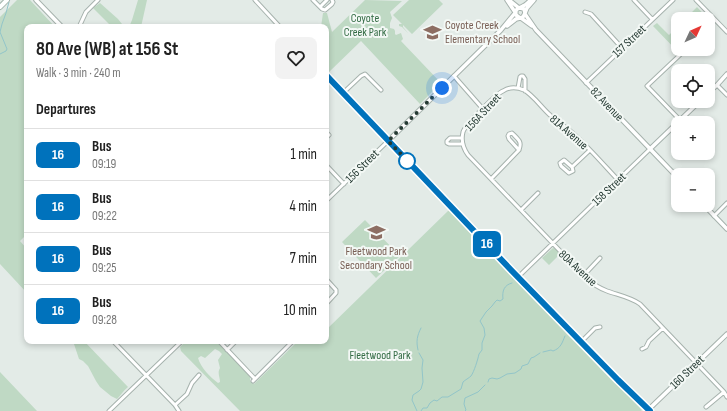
<!DOCTYPE html>
<meta charset="utf-8">
<style>
:root{--surface:#fff;--page:#f2f2f2;--text:#222;--muted:#767676;--line:#e0e0e0}
body{margin:0;font-family:"Sofia Sans Condensed",sans-serif;background:var(--page);color:var(--text);height:100vh;display:flex;flex-direction:column;font-size:15px;white-space:nowrap}
*{box-sizing:border-box;margin:0}
p{font-size:13px;color:var(--muted)}
.icon{flex:none;width:22px;height:22px;fill:none;stroke:currentColor;stroke-width:2;stroke-linecap:round;stroke-linejoin:round}
.map{position:relative;flex:1;overflow:hidden}
.side{position:absolute;left:24px;top:24px;width:305px;height:320px;display:flex;flex-direction:column;background:var(--surface);border-radius:8px;box-shadow:0 2px 6px #0003}
.side>*{flex:none}
.badge{padding:0 8px;border-radius:6px;font-size:14px;line-height:26px}
.needle{width:26px;rotate:46deg}
.fabs{position:absolute;left:671px;top:12px;display:grid;gap:8px}
.fabs a{display:grid;place-items:center;width:44px;height:44px;border-radius:8px;background:var(--surface);box-shadow:0 2px 6px #0003;font-size:20px}
.you{position:absolute;width:20px;height:20px;margin:-10px;border:3px solid #fff;border-radius:50%;background:#1a73e8;box-shadow:0 0 0 6px #1a73e833}
.map>.badge{position:absolute;translate:-50% -50%;box-shadow:0 0 0 2px #fff}
h2{padding:0 12px;font-size:15px;line-height:36px}
.round{display:grid;place-items:center;flex:none;width:42px;height:42px;border-radius:8px;background:var(--page)}
.overview{display:flex;align-items:center;justify-content:space-between;height:68px;padding:0 12px}
h1{font-size:19px;font-weight:700;line-height:30px}
ul{padding:0;list-style:none}
li{display:flex;align-items:center;gap:12px;height:52px;padding:0 12px;border-top:1px solid var(--line)}
li div{flex:1}
li b{display:block;font-size:15px}
li em{font-style:normal}
li .badge{min-width:44px;font-weight:700;text-align:center}
.map>svg:first-child{display:block}
.green{fill:#bfd9c4;fill-rule:evenodd}
.lines{fill:none;stroke-linecap:round;stroke-linejoin:round}
.stream{stroke:#92c5c9;stroke-width:1}
.minor-casing{stroke:#a6b2ad;stroke-width:5}
.tertiary-casing{stroke:#a6b2ad;stroke-width:5.5}
.secondary-casing{stroke:#a3b5ad;stroke-width:6}
.minor{stroke:#fff;stroke-width:3}
.tertiary{stroke:#fff;stroke-width:3.5}
.secondary{stroke:#fff;stroke-width:4}
.line-casing{stroke:#fff;stroke-width:9}
.line{stroke:#0072bc;stroke-width:6}
.walk{stroke:#253a33;stroke-width:4;stroke-dasharray:0 7.2}
.stop-dot{fill:#fff;stroke:#0072bc;stroke-width:2}
.labels{text-anchor:middle;stroke-width:4;stroke-linejoin:round;paint-order:stroke}
.park-label{font-size:12px;fill:#346c45;stroke:#f3f8f5}
.education-label{font-size:12px;fill:#785e54;stroke:#f3f8f5;text-anchor:start}
.street-label{font-size:12px;fill:#253a33;stroke:#f3f8f5}
</style>
<div class="map">
<svg width="727" height="411" viewBox="0 0 727 411">
<rect width="100%" height="100%" fill="#e3ebe7"/>
<!-- green -->
<path class="green" d="M17,0H30L55,27H27V234L20,241L27,249V293L0,264V17Z
M138,0H147L141,27H129L132,20Z
M365,0L402,1L390,12L392,18L390,23V28L394,29L395,31V34L396,35L401,33L403,39L401,41L441,83L420,104L361,41L329,72L326,70V27H321L323,13H327L332,32Z
M409,0H439L443,4L412,34L403,25V27L408,33L402,27L399,26V24H402L393,15Z
M100,3L118,19L122,24L128,27H112L93,8Z
M697,7L713,24L708,28V19H685Z
M657,23L669,35L678,26V49H681L679,53L653,26Z
M449,210L642,410L641,411H240L181,351L180,347L186,341H217L250,376V381L254,384L298,341H326V330ZM215,349L219,351L222,354L218,360L220,368C217,373 220,377 220,382L218,383C210,377 201,368 198,358L201,356L205,358Z
M365,220L400,256L376,278L342,242Z
M553,248L556,249L560,254L549,265L542,258Z
M73,341H84L128,387C123,391 121,395 117,399L111,396L100,387L96,381L88,366L83,361L79,359Z
M0,372L37,411H0Z"/>
<g class="lines">
<!-- stream -->
<path class="stream" d="M0,54L6,51L7,49L0,32L2,24L6,13L9,2L8,1
M418,350C416,341 417,336 421,328
M543,352L551,350L553,351C561,348 562,343 565,336
M488,382L489,379L492,378L497,379L500,378L507,374L515,373L521,369L522,366L528,364L531,358L534,357L540,353
M417,411L412,400L413,395L419,391L421,389L423,382L422,368L423,360L419,353
M421,411L423,408H427L430,403L434,400L437,401L442,397H448L461,389L463,382C465,380 469,378 471,376C474,372 478,359 479,354L482,350V343L485,335L484,328L480,321L486,312L492,306L495,302L497,300L500,301L503,299C502,291 504,285 512,283
M465,411L466,410L464,404L465,398L478,392L485,385"/>
<defs>
<path id="minor" d="M255,0L280,27
M313,0L322,9L325,10L332,4L333,2L332,0
M634,0L652,19
M696,0L727,32
M320,7L327,0
M585,12L591,14L622,48
M79,27L86,12L98,0
M326,75L388,141L326,201
M454,76L483,109
M586,83L673,0
M717,85L727,95
M518,88L520,77L521,76H523L525,79V91
M343,93L361,76L365,74L381,90
M680,120L647,86L682,53L687,50
M326,132L329,135L326,138
M462,138H450L447,141V143L449,144H463
M326,165L344,184
M572,167L573,171L569,173L561,166L560,163L564,160L572,167L590,150
M491,179L519,150C522,142 519,140 513,134L512,133L509,134L508,136L509,139L519,150
M618,180C604,165 591,150 576,136C568,128 558,123 550,115C542,108 533,95 524,90C517,87 509,87 503,91C496,94 465,125 463,132C461,140 463,148 468,155L587,279C593,284 599,288 607,291C618,295 630,297 640,304L724,392L727,397
M521,210L538,193
M714,216L727,203
M584,275L600,258
M518,277L650,149
M326,279L336,290V293L326,304
M113,341L175,405L179,411
M219,341L255,379
M581,342L595,328L600,327
M642,349L646,347L649,341L663,328
M227,350L236,341
M253,381L293,341
M175,405L187,394L192,383L199,375
M706,407L724,392
M109,411L182,341"/>
<path id="tertiary" d="M36,0L62,27
M507,0L515,12
M509,0L519,8
M520,8L524,9L525,13L523,17L520,18L516,15C515,8 518,9 523,6C526,5 528,2 531,0
M515,13L501,30L388,141L618,380L650,411
M525,13L527,8L534,0
M525,14L536,30L678,178
M521,18L532,26
M507,26L516,19L520,18
M708,93L717,85L727,74
M650,149L700,101
M704,205L727,229
M648,410L727,334"/>
<path id="secondary" d="M0,7L7,0"/>
</defs>
<!-- minor casing -->
<use href="#minor" class="minor-casing"/>
<!-- tertiary casing -->
<use href="#tertiary" class="tertiary-casing"/>
<!-- secondary casing -->
<use href="#secondary" class="secondary-casing"/>
<!-- minor -->
<use href="#minor" class="minor"/>
<!-- tertiary -->
<use href="#tertiary" class="tertiary"/>
<!-- secondary -->
<use href="#secondary" class="secondary"/>
</g>
<g class="lines">
<defs>
<path id="line" d="M326,75L512,271L618,380L650,411"/>
</defs>
<!-- line casing -->
<use href="#line" class="line-casing"/>
<!-- line -->
<use href="#line" class="line"/>
<!-- walk -->
<path class="walk" d="M407,161L409,162L388,141L442,88"/>
</g>
<!-- icons -->
<defs>
<symbol id="school-bare" viewBox="-9 -9 18 18"><path d="M0-5L7-2L0 1L-7-2ZM-4 1L0 2.5L4 1V4Q0 6-4 4Z" fill="#8d6e63" stroke="#f3f8f5" stroke-width="2.5" paint-order="stroke"/></symbol>
</defs>
<g fill-rule="evenodd">
<use href="#school-bare" x="420" y="20" width="25" height="25"/>
<use href="#school-bare" x="364" y="220" width="25" height="25"/>
</g>
<!-- markers -->
<circle class="stop-dot" cx="407" cy="161" r="8"/>
<g class="labels">
<!-- park labels -->
<g class="park-label">
<text x="365" y="22">Coyote<tspan x="365" dy="14">Creek Park</tspan></text>
<text x="380" y="359">Fleetwood Park</text>
</g>
<!-- education labels -->
<g class="education-label">
<text x="445" y="29">Coyote Creek<tspan x="445" dy="14">Elementary School</tspan></text>
<text x="376" y="255" text-anchor="middle">Fleetwood Park<tspan x="376" dy="14">Secondary School</tspan></text>
</g>
<!-- street labels -->
<g class="street-label">
<text transform="translate(629 41) rotate(-44)" y="4">157 Street</text>
<text transform="translate(607 104) rotate(46)" y="4">82 Avenue</text>
<text transform="translate(483 112) rotate(-47)" y="4">156A Street</text>
<text transform="translate(569 132) rotate(41)" y="4">81A Avenue</text>
<text transform="translate(362 166) rotate(-45)" y="4">156 Street</text>
<text transform="translate(609 189) rotate(-44)" y="4">158 Street</text>
<text transform="translate(578 268) rotate(43)" y="4">80A Avenue</text>
<text transform="translate(687 372) rotate(-44)" y="4">160 Street</text>
</g>
</g>
</svg>
<div class="fabs">
<a><svg class="needle" viewBox="-14 -14 28 28"><path d="M0-13l5 13h-10z" fill="#e53935"/><path d="M0 13l5-13h-10z" fill="#767676"/></svg></a>
<a><svg class="icon" aria-label="locate" viewBox="0 0 24 24"><circle cx="12" cy="12" r="6"/><path d="M12 2v4M12 18v4M2 12h4M18 12h4"/></svg></a>
<a>+</a>
<a>−</a>
</div>
<div class="you" style="left:442px;top:88px"></div>
<b class="badge" style="left:487px;top:244px;background:#0072bc;color:#fff">16</b>
<section class="side">
<div class="overview"><div><h1>80 Ave (WB) at 156 St</h1><p>Walk · 3 min · 240 m</p></div><a class="round"><svg class="icon" aria-label="heart" viewBox="0 0 24 24"><path d="M12 20l-8-8c-3-5 5-10 8-4 3-6 11-1 8 4z"/></svg></a></div>
<h2>Departures</h2>
<ul>
<li><span class="badge" style="background:#0072bc;color:#fff">16</span><div><b>Bus</b><p>09:19</p></div><em>1 min</em></li>
<li><span class="badge" style="background:#0072bc;color:#fff">16</span><div><b>Bus</b><p>09:22</p></div><em>4 min</em></li>
<li><span class="badge" style="background:#0072bc;color:#fff">16</span><div><b>Bus</b><p>09:25</p></div><em>7 min</em></li>
<li><span class="badge" style="background:#0072bc;color:#fff">16</span><div><b>Bus</b><p>09:28</p></div><em>10 min</em></li>
</ul>
</section>
</div>
